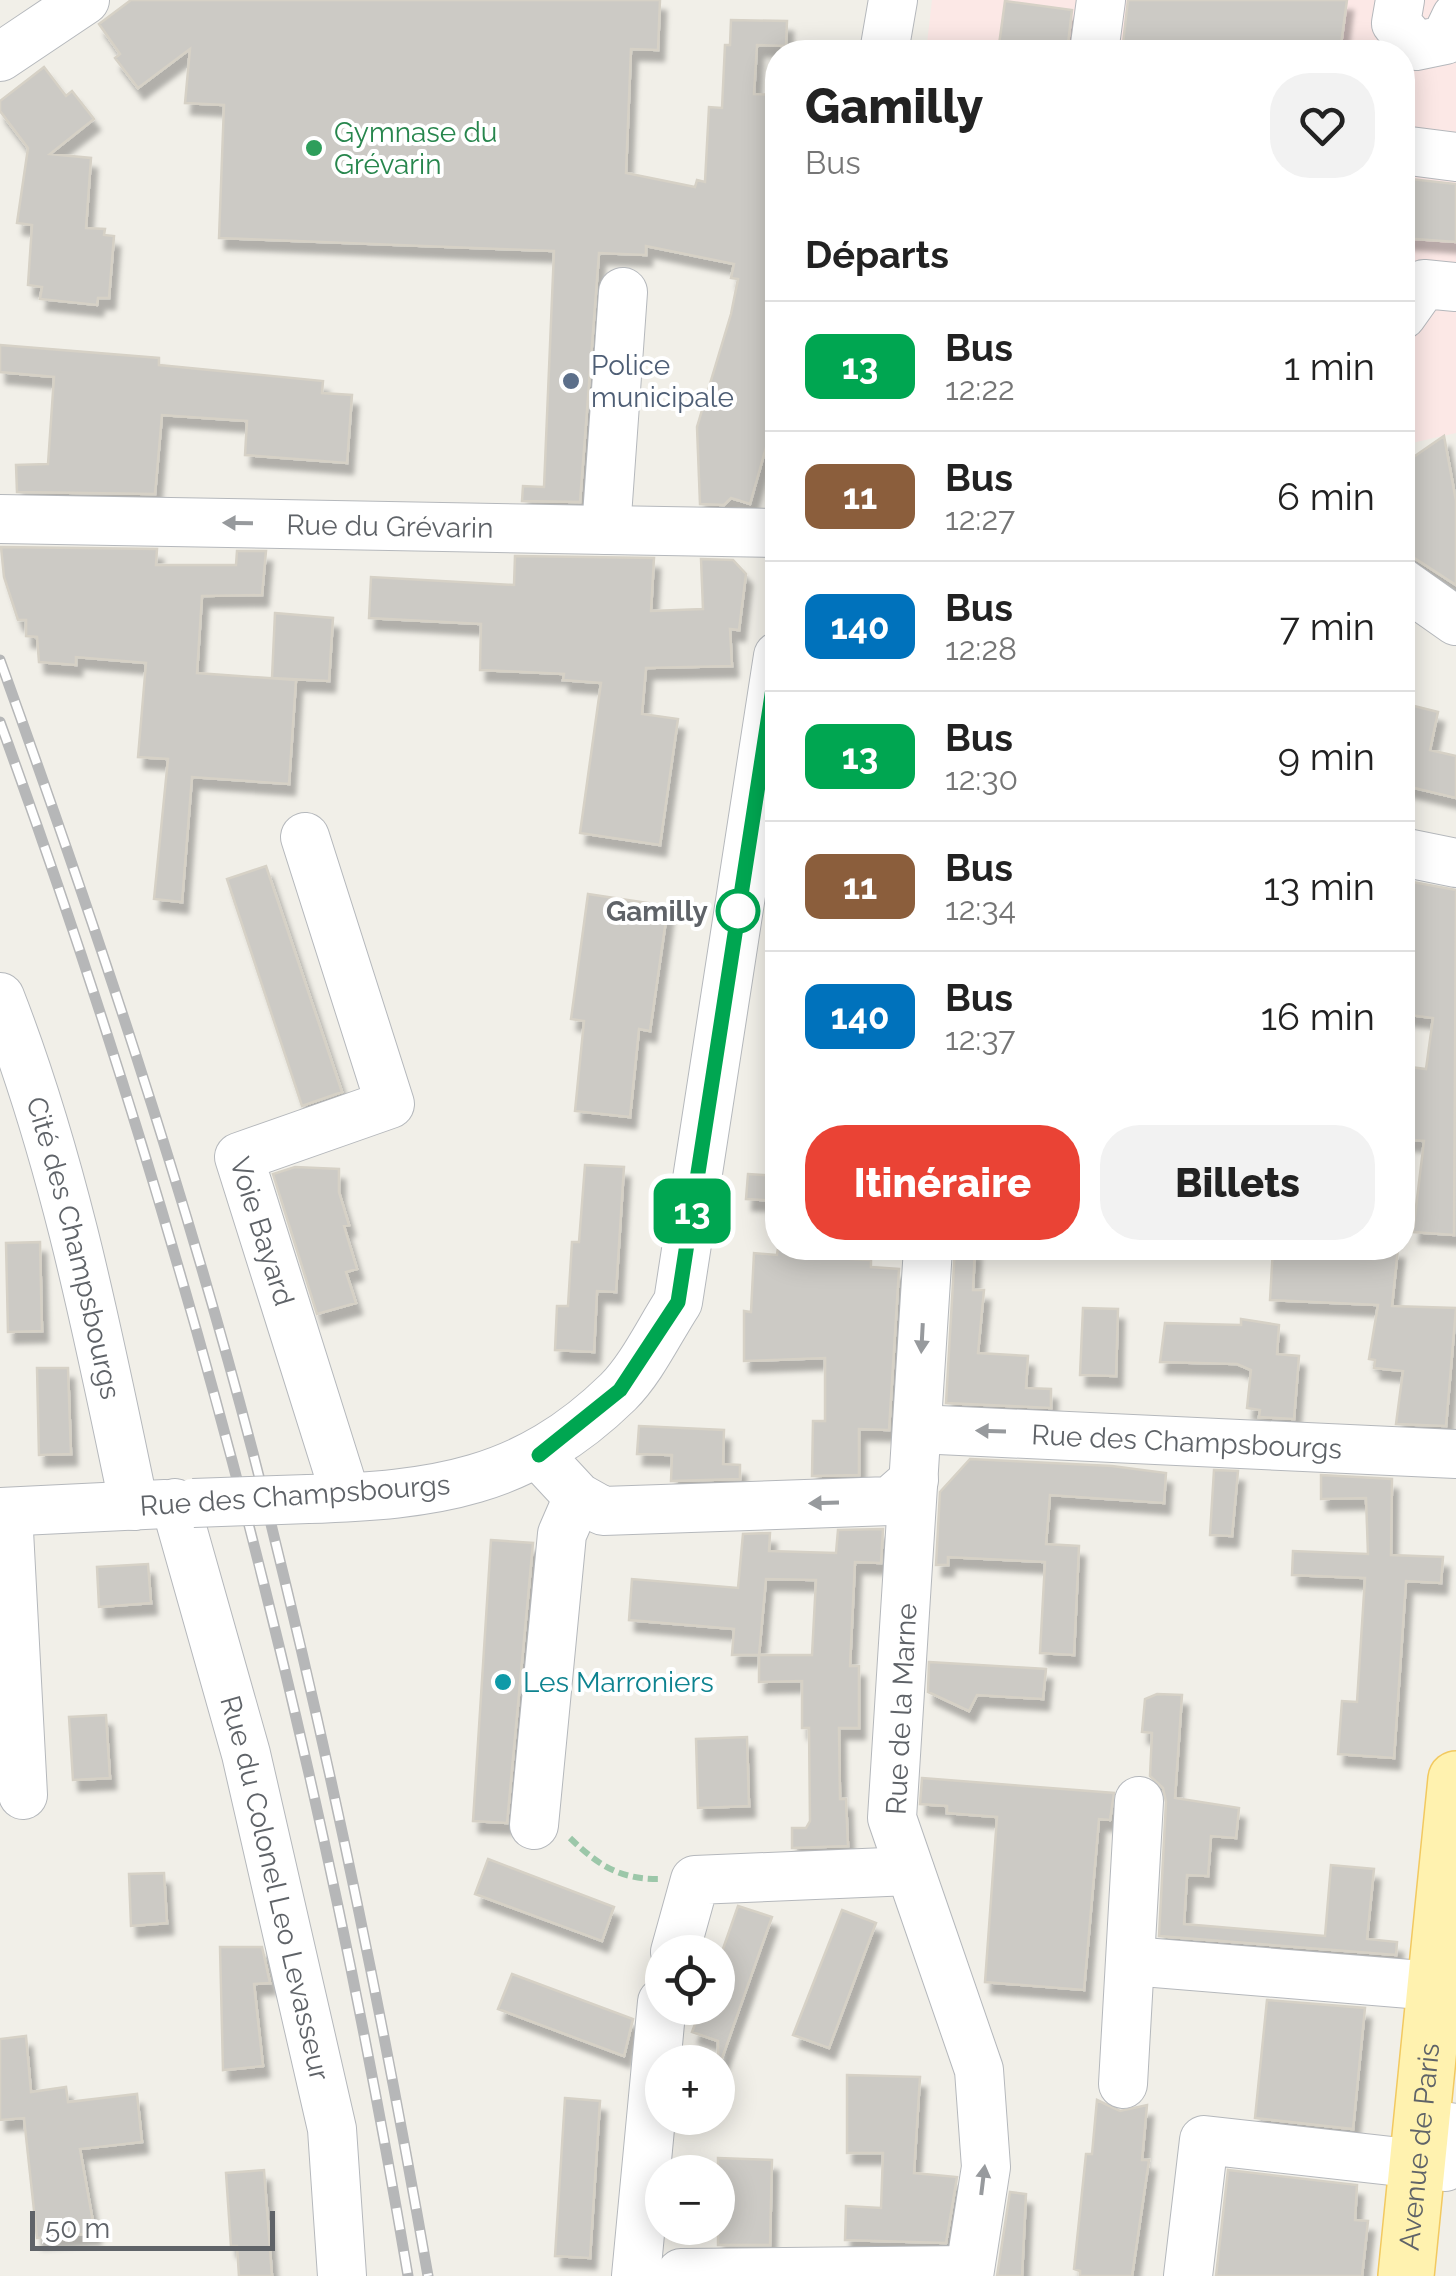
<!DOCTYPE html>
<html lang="fr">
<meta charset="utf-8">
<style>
:root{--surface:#fff;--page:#f2f2f2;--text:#222;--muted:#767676;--line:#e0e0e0;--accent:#ea4335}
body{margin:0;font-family:Raleway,sans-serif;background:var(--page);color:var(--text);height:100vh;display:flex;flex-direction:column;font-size:38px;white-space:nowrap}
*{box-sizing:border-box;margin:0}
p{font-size:32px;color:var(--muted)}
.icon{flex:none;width:55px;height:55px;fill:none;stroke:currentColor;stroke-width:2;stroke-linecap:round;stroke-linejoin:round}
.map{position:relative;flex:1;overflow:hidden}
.drawer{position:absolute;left:765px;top:40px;width:650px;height:1220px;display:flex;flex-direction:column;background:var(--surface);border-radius:40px;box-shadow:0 5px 25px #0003}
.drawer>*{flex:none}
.badge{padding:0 20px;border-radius:15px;font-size:35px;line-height:65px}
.fabs{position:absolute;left:645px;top:1935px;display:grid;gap:20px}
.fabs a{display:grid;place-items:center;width:90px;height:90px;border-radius:50%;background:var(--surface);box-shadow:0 5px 25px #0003;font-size:50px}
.scale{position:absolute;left:30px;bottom:25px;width:245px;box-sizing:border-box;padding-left:10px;border:5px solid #5f6368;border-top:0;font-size:28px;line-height:35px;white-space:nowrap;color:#5f6368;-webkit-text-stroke:8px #fff;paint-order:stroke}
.map>.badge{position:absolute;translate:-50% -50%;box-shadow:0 0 0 5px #fff}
h2{padding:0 40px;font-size:38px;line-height:90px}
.round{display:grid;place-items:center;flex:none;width:105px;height:105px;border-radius:40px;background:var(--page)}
.summary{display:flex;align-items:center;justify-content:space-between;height:170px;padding:0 40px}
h1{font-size:48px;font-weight:800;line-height:75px}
.action{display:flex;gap:20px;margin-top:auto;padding:20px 40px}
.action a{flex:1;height:115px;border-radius:40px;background:var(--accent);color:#fff;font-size:40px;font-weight:800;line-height:115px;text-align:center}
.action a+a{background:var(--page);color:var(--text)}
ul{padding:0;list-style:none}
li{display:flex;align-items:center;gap:30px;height:130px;padding:0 40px;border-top:2px solid var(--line)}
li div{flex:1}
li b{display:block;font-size:38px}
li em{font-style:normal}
li .badge{min-width:110px;font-weight:700;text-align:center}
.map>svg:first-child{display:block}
.medical{fill:#fce8e6}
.building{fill:#cccac5;stroke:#d6d1c6;stroke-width:2.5;filter:url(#shadow)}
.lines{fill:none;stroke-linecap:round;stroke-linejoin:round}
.minor-casing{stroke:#b5b8bc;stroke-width:50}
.major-casing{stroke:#f2c960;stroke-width:58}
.path{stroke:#9cc7a9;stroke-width:6;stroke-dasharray:10 5;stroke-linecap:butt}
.minor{stroke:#fff;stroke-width:48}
.major{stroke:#fff2af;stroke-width:55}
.rail-casing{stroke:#b6b7b8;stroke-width:11}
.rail{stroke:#fff;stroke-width:8;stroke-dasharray:22;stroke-linecap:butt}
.minor-bridge-casing{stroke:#b5b8bc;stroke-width:50;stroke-linecap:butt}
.minor-bridge{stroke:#fff;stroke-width:48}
.oneway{fill:#979a9d}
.line-casing{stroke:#fff;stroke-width:22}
.line{stroke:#00a651;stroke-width:15}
.leisure-dot{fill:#2e9e5b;stroke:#fff;stroke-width:4}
.service-dot{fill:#5c6f8a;stroke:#fff;stroke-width:4}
.stop-dot{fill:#fff;stroke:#00a651;stroke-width:5}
.culture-dot{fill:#0f9aa8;stroke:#fff;stroke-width:4}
.labels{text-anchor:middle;stroke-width:8;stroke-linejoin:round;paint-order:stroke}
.leisure-label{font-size:28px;fill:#27864d;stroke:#fff;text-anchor:start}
.service-label{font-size:28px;fill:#4e5e75;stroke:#fff;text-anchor:start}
.street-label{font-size:28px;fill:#5f6368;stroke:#fff}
.stop-label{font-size:28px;font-weight:bold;fill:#5f6368;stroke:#fff;text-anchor:end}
.culture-label{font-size:28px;fill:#0d838f;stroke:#fff;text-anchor:start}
</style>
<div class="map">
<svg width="1456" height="2276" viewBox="0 0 1456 2276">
<defs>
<filter id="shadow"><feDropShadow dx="6" dy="11" stdDeviation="2.5" flood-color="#0004"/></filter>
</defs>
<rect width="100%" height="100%" fill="#f1efe8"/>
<!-- medical -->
<path class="medical" d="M932,0H1456V433L1403,445L1402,52H926Z"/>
<!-- building -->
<path class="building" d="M131,0H660L658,50L631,49L626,173L695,187L697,180L705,182L709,107L722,108L725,45H730L731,20L787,21L786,46L757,45L754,94L778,95V405L750,504L731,498L724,505L700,504L697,427L731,314L738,279L731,278L734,264L646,246V255L599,253L580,502L522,501L523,486L544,487L554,251L219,238L224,105L185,103L190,49L138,88L115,58L120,54L99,24Z
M1128,0H1347L1340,52H1122Z
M1005,1L1072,10L1067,52H998Z
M44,67L66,96L72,91L94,119L50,154L91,158L86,228L105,229L104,235L114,236L109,298H98L97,305L40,299L42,287L28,285L32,225L17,223L28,148L0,111V101Z
M1402,178L1456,184V242L1402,238Z
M0,345L159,358V365L323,381L322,393L352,395L347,463L245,455L247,421L162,415L155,494L17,492L16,465L48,464L54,377L0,372Z
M1444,436L1456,501V585L1402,550V535L1410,522L1402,517V465Z
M1,547L157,549L156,565H236L237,551H266L262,595L202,596L197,673L296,680L289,784L192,777L182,902L154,899L168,759L138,757L146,663L76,657V665L39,662L37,637L26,636V620H18L4,577Z
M515,556L654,558L651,611L703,609L701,559L733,560L746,574L739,630L730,629L732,666L646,668L642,714L678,719L660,845L580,833L601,683L563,680L564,674L480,670L481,624L369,618L371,577L514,585Z
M275,613L333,618L329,681L272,678Z
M1402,703L1438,712L1430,750L1456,756V798L1402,785Z
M266,866L342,1092L302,1106L227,879Z
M1402,880L1456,890L1454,1235L1413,1232L1424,1141L1402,1139V1066L1426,1069L1433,1018L1402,1014Z
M588,894L668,906L650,1031L639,1029L630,1117L575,1111L584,1021L571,1019Z
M585,1165L624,1167L616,1292L597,1291L594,1352L555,1350L557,1306H568L572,1242H579Z
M295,1167L339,1169V1192L349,1225L344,1226L357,1269L346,1272L356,1303L317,1314L273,1174Z
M748,1174L778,1176V1201L746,1199Z
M40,1242L42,1331L8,1332L6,1243Z
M778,1248H819L818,1257L871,1260V1267L899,1269L889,1430L859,1429V1475L812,1476L813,1421H825V1358L744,1361V1311L751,1312L754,1253L777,1255Z
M955,1248H975L973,1290H984L978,1353L1028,1356L1026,1388L1051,1389V1408L946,1403Z
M1273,1248H1398L1392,1306L1456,1308L1446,1426L1396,1424L1403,1371L1374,1368L1375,1360L1369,1359L1378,1305L1270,1300Z
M1083,1308L1118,1309L1116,1376L1080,1375Z
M1241,1319L1279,1325L1277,1354L1299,1356L1294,1419L1259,1417L1260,1410L1247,1408L1251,1370L1237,1364L1160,1362L1165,1323L1241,1325Z
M37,1368H68L71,1454L39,1455Z
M639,1426L724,1430L723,1464L740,1465V1479L671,1481L672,1455L637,1454Z
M970,1459L1112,1466L1166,1473L1164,1503L1050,1495L1046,1544L1079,1546L1074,1655L1040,1653L1045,1562L948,1557V1565H936L940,1492Z
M1214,1470L1238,1471L1232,1536L1210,1535Z
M1321,1475L1392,1479L1391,1555L1443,1557L1441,1583L1406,1581L1394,1758L1338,1754L1342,1701L1357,1702L1365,1578L1292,1575L1293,1551L1368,1554L1366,1498L1321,1499Z
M883,1529L881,1563L855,1562L850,1666H859V1728H839L840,1799H846L848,1846L792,1848V1828H806L810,1821L809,1728H802V1681L759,1682V1655H812L816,1580L766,1579L759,1655H732L734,1629L629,1620L632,1579L738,1588L743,1534L770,1533L769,1551L836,1553L838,1530Z
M491,1540L533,1543L507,1823L473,1821Z
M148,1564L151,1603L99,1607L97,1567Z
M929,1662L1046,1669L1043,1699L977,1695L969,1711L928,1692Z
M1157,1694L1182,1695L1175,1798L1239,1808L1236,1838L1211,1836L1208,1876L1187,1875L1184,1924L1325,1936L1331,1865L1374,1869L1367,1939L1397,1942L1396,1955L1159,1936L1166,1802L1163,1788L1150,1776L1152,1733L1142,1732L1145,1699Z
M106,1715L110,1778L73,1780L69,1717Z
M747,1737L749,1806L698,1808L696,1739Z
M922,1778L1114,1793L1110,1820L1099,1819L1084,1990L985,1982L997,1817L947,1813V1806L920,1804Z
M488,1859L614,1907L602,1941L475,1894Z
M164,1873L167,1923L131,1926L129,1874Z
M738,1906L772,1917L721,2061L718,2060V2041L692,2032L701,2008H718V1963Z
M842,1910L876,1923L829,2048L793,2035Z
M220,1947H262L270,1983L254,1984L263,2066L223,2070Z
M512,1974L633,2019L624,2056L498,2009Z
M1267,2000L1365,2008L1353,2129L1255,2118Z
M26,2036L31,2092L66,2087L68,2102L137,2094L142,2142L80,2149L95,2233L37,2238L24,2118L0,2120V2039Z
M847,2075L920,2077L914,2173L957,2177L946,2243L845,2240L846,2206L881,2208L883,2153H847Z
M565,2098L600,2101L590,2258L555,2256Z
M1097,2100L1120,2111L1147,2105L1142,2160H1149L1132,2276H1080V2271L1074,2269L1086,2154H1092Z
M718,2158L772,2160L770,2245H718Z
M264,2170L272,2276H239L237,2246H231L226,2173Z
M1228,2170L1357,2185L1355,2220L1368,2221L1362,2276H1216Z
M1010,2192L1026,2194L1022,2276H997Z"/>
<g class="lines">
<defs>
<g id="minor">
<path d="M1400,0L1396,23L1416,46L1445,40L1456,17"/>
<path d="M884,52L893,0"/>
<path d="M1094,52L1101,0"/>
<path d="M0,57L85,0"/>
<path d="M1402,150L1456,157"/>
<path d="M1402,315L1424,284L1456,287"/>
<path id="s1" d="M0,519L778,533"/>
<path d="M606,530L623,292"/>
<path d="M1402,583L1456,621"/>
<path id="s2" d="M305,837L390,1104L239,1157L346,1497"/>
<path d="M1402,852L1456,863"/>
<path id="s3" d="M0,997C64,1161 98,1334 134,1506"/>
<path d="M928,1248L892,1818L979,2070L986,2167L969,2276"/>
<path id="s4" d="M917,1429L1456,1454"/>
<path d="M539,1455L578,1497L603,1511L890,1501L914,1480"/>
<path d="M308,1499C434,1495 524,1484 618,1392C642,1368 659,1331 678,1302L778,656"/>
<path id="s5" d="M175,1503L246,1754L332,2129L342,2276"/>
<path d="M0,1512L165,1504"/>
<path d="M8,1512L23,1795"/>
<path d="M534,1825L562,1534L578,1497"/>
<path d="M675,1952L695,1880L910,1871"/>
<path d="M1131,1961L1434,1986"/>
<path d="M1123,2084L1139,1801"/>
<path d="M1421,2123L1456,2128"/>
<path d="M681,2273L969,2270"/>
<path d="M636,2276L662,2002"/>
<path d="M1188,2276L1204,2140L1445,2167"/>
</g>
<g id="major">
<path id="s6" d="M1406,2276L1456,1779"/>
</g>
</defs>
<!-- minor casing -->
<use href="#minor" class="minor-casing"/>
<!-- major casing -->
<use href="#major" class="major-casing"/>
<!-- path -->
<path class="path" d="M570,1838C598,1865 619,1879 658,1879"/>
<!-- minor -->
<use href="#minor" class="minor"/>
<!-- major -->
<use href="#major" class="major"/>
<defs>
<path id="rail" d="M0,660C94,921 183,1185 253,1453C323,1725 380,2000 428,2276
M0,722C184,1226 319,1747 408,2276"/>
</defs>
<!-- rail casing -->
<use href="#rail" class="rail-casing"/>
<!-- rail -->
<use href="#rail" class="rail"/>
<defs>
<path id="minor-bridge" d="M193,1503L308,1499"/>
</defs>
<!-- minor-bridge casing -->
<use href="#minor-bridge" class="minor-bridge-casing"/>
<!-- minor-bridge -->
<use href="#minor-bridge" class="minor-bridge"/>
</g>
<!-- one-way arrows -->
<defs><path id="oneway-solid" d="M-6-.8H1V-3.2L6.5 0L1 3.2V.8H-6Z" transform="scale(2.5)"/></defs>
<g class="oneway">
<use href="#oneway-solid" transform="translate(238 523) rotate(-179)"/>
<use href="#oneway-solid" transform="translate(922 1338) rotate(93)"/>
<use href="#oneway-solid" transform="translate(991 1431) rotate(-178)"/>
<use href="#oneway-solid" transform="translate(824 1503) rotate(178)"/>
<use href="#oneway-solid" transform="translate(983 2180) rotate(-83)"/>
</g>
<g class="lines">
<defs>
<path id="line" d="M539,1455L620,1390L678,1302L778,656"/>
</defs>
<!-- line casing -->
<use href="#line" class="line-casing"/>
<!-- line -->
<use href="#line" class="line"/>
</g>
<!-- markers -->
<circle class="leisure-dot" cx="314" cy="148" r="10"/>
<circle class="service-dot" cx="571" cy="381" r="10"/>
<circle class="stop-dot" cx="738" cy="911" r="20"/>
<circle class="culture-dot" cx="503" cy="1682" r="10"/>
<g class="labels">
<!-- leisure labels -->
<g class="leisure-label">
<text x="334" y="142">Gymnase du<tspan x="334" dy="32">Grévarin</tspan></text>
</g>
<!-- service labels -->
<g class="service-label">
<text x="591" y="375">Police<tspan x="591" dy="32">municipale</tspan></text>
</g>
<!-- street labels -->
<g class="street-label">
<text dy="10" stroke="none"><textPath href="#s1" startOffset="390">Rue du Grévarin</textPath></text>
<text dy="10" stroke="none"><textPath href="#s2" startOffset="518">Voie Bayard</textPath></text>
<text dy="10" stroke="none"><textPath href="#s3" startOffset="262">Cité des Champsbourgs</textPath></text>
<text dy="10" stroke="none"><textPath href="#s4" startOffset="270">Rue des Champsbourgs</textPath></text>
<text transform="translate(295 1495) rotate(-4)" y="10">Rue des Champsbourgs</text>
<text transform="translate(901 1709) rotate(-87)" y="10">Rue de la Marne</text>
<text dy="10" stroke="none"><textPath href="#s5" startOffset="398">Rue du Colonel Leo Levasseur</textPath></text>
<text dy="10" stroke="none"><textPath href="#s6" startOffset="130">Avenue de Paris</textPath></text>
</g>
<!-- stop labels -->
<g class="stop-label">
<text x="708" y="921">Gamilly</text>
</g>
<!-- culture labels -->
<g class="culture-label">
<text x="523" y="1692">Les Marroniers</text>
</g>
</g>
</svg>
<div class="fabs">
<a><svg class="icon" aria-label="locate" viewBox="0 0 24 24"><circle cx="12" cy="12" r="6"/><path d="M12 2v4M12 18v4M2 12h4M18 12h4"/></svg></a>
<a>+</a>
<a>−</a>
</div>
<div class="scale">50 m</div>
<b class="badge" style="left:692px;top:1211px;background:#00a651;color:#fff">13</b>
<section class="drawer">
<div class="summary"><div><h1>Gamilly</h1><p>Bus</p></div><a class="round"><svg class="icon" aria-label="heart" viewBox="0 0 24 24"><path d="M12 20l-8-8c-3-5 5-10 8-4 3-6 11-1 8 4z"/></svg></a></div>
<h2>Départs</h2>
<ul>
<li><span class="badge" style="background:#00a651;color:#fff">13</span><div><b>Bus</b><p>12:22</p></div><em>1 min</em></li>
<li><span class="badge" style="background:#8b5e3c;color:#fff">11</span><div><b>Bus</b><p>12:27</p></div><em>6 min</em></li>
<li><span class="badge" style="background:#0072bc;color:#fff">140</span><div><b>Bus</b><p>12:28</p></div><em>7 min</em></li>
<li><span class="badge" style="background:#00a651;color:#fff">13</span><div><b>Bus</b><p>12:30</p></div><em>9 min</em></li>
<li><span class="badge" style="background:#8b5e3c;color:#fff">11</span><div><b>Bus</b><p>12:34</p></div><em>13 min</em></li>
<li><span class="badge" style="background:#0072bc;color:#fff">140</span><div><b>Bus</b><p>12:37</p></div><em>16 min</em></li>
</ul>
<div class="action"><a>Itinéraire</a><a>Billets</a></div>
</section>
</div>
